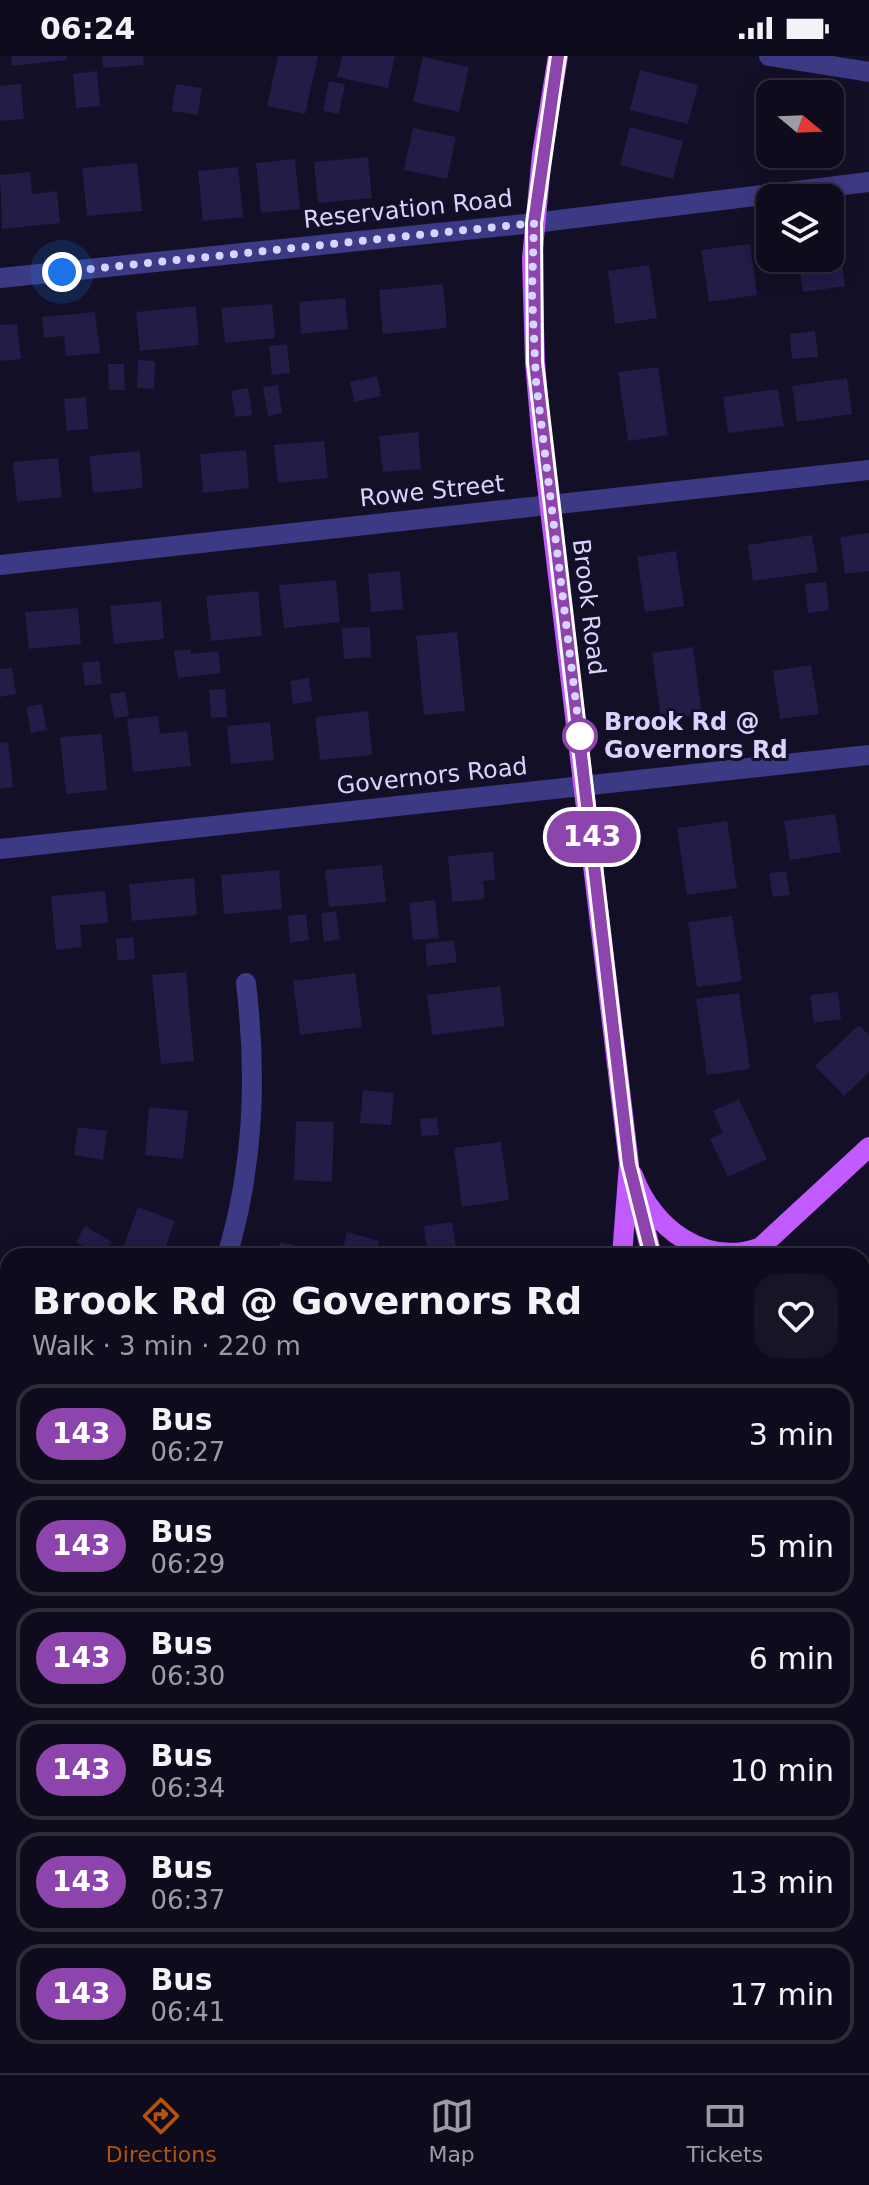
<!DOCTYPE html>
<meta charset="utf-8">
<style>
:root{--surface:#0e0b1c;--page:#171425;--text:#f1f3f6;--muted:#9b9ba3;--line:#2e2b3b;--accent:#b45309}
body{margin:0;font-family:"DejaVu Sans",sans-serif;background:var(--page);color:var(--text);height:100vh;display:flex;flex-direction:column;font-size:30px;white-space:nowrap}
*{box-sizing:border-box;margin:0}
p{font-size:26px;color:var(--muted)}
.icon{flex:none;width:44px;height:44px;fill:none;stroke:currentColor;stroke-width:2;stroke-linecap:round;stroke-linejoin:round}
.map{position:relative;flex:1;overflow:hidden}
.panel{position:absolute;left:0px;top:1192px;width:870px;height:826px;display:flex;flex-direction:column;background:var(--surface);border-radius:24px 24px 0 0;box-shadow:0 4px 20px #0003,0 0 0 2px var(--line)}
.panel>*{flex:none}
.badge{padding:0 16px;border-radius:26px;font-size:28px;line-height:52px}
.needle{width:52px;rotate:109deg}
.buttons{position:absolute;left:756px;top:24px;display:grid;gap:16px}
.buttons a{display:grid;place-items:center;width:88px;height:88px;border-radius:16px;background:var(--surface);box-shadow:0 4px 20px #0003,0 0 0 2px var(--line);font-size:40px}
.you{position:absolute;width:40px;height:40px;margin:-20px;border:6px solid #fff;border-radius:50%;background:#1a73e8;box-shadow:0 0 0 12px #1a73e833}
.map>.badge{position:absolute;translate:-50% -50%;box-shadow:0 0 0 4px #fff}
.round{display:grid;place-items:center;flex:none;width:84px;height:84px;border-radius:24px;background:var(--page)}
.head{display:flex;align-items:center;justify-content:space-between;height:136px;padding:0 32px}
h1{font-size:38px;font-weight:700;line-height:60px}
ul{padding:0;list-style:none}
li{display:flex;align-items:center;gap:24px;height:100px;margin:0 16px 12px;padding:0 16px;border:4px solid var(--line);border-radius:24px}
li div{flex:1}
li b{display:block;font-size:30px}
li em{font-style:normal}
li .badge{min-width:88px;font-weight:700;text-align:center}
.status{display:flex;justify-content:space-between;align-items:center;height:56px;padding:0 40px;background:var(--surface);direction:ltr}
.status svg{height:22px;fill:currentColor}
.menu{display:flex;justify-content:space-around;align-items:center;height:112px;border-top:2px solid var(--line);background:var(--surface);font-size:22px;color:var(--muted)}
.menu a{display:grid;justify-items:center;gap:4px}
.menu .selected{color:var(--accent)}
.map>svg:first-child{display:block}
.building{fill:#241b47}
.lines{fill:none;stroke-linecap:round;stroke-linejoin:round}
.path{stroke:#2fb8b0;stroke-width:5;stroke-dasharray:4 6;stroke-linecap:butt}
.minor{stroke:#3d3a85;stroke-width:20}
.major{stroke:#c25bff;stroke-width:20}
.highway{stroke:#ff4fa3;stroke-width:24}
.major-bridge{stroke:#c25bff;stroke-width:20}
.line-casing{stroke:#fff;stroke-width:18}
.line{stroke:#8e44ad;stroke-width:12}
.walk{stroke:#d9d4ff;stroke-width:8;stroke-dasharray:0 14.4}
.stop-dot{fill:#fff;stroke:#8e44ad;stroke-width:4}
.labels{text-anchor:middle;stroke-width:6;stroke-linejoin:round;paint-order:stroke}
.street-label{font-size:24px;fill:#d9d4ff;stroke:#130f26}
.stop-label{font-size:24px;font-weight:bold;fill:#d9d4ff;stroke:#130f26;text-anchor:start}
</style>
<div class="status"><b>06:24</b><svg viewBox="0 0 49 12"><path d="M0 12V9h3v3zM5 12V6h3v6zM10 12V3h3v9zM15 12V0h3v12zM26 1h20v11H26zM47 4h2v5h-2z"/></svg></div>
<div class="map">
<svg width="869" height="2017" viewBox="0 0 869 2017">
<rect width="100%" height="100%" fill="#130f26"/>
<!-- building -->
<path class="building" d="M11,0H67V4L12,10Z
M102,0H143L144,9L103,12Z
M278,0H318L305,58L267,50Z
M342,0H395L388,32L337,21Z
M423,1L469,11L459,56L413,46Z
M640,14L698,29L688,68L630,54Z
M97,15L100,50L76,52L73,18Z
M329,25L345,28L339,58L323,55Z
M21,28L24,63L0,65V30Z
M176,28L202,32L198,59L172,55Z
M830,52H837L842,92L830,93Z
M630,71L683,85L673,123L620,109Z
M413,72L456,81L447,123L404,114Z
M368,101L372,142L318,147L314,106Z
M295,103L300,153L261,157L256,107Z
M137,107L142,155L87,160L82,112Z
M238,111L243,161L203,165L198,115Z
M30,116L32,138L57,135L60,167L2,173L0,119Z
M838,182L845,230L803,236L798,202H830V183Z
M750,188L757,239L709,246L701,194Z
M649,209L657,262L615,268L608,215Z
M443,228L447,272L383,278L379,234Z
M345,242L348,273L301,278L299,246Z
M272,248L275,282L225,287L221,252Z
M196,250L199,289L140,295L136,256Z
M95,256L100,297L66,300L64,280L44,282L42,261Z
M17,268L21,303L0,305V269Z
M815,275L818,301L792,303L790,278Z
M287,288L290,317L272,319L269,290Z
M138,304L155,305L154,333L137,332Z
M108,308H124L125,334H109Z
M658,311L668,379L628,385L618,316Z
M377,320L381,340L354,346L350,326Z
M847,322L852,358L797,366L792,330Z
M278,329L282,357L268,360L263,331Z
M248,332L252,359L235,361L231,335Z
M778,333L784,370L728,377L723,341Z
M86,341L88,373L67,375L64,343Z
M418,376L421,413L383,416L379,380Z
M324,385L328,422L278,427L274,389Z
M246,394L249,432L203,437L200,398Z
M140,395L143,432L93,437L89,400Z
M58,402L62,441L17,446L13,406Z
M869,477V515L845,518L840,481Z
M812,479L818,516L753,525L748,489Z
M676,495L684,550L645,556L637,501Z
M400,515L403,553L371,556L368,518Z
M336,524L340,566L284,572L279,529Z
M826,526L829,554L808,557L805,528Z
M258,535L262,580L211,585L206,540Z
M161,545L164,583L114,588L110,550Z
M78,552L81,588L29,593L25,556Z
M370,571L371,601L344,603L342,572Z
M457,576L465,655L424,659L416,580Z
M693,591L702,658L661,664L652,597Z
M190,593L191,598L218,595L221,617L178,622L174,595Z
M99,605L102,628L85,630L82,607Z
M811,609L819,658L780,663L773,615Z
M12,612L16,638L0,641V613Z
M309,622L312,645L293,648L290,625Z
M225,633L227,661L211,662L209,634Z
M125,636L129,660L114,662L110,638Z
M42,648L47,674L31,677L26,651Z
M368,655L372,699L320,704L315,661Z
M158,660L160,678L187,675L191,710L133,716L127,663Z
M270,666L274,704L231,708L227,670Z
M102,678L107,734L66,738L60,681Z
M8,686L13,731L0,733V687Z
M835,758L841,796L790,804L784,765Z
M727,765L737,832L687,839L677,772Z
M493,796L495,824L483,825L485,843L452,846L448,800Z
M382,809L386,846L329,851L325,814Z
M279,814L282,853L224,858L221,819Z
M786,815L790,839L773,841L769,817Z
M194,822L197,859L132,865L129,828Z
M105,835L108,867L80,869L82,891L56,894L51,840Z
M435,844L439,882L413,884L409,847Z
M336,855L340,883L324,886L321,857Z
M306,858L309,884L290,887L288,860Z
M732,860L742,925L697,931L688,866Z
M133,881L135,903L118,905L116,883Z
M454,884L457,906L427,910L425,888Z
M186,916L194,1005L161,1008L152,919Z
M355,917L362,971L300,979L293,925Z
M500,930L505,970L432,979L427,939Z
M838,936L841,963L814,967L810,939Z
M739,937L750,1013L707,1019L696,943Z
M859,969L869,979V1016L844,1040L815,1010Z
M363,1034L394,1037L391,1069L360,1067Z
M739,1043L767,1103L728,1121L710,1083L723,1077L713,1055Z
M149,1051L188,1055L183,1103L145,1099Z
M437,1061L439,1079L422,1080L420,1063Z
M296,1065L334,1066L332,1126L294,1124Z
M78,1071L107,1075L103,1104L74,1099Z
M501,1086L509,1144L462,1151L454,1092Z
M138,1151L175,1165L162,1200H120Z
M452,1166L457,1199L428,1200L424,1170Z
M85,1170L112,1186L103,1200L76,1186Z
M347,1176L379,1185L375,1200H341Z
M280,1186L324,1197L323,1200H276Z
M869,1385V1525L862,1518V1392Z
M8,1512V1545L0,1540V1525Z
M8,1608V1667L0,1672V1613Z
M869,1646V1697L867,1699L862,1694V1653Z
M8,1706V1746L0,1739V1715Z
M869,1835V1893L867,1895L862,1890V1842Z"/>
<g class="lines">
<!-- path -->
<path class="path" d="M862,1597L869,1589
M0,1936L8,1928"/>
<!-- minor -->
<path class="minor" d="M769,0L869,16
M0,222L534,167L869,126
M0,509L869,414
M0,793L869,699
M227,1200C254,1109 257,1020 246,927
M0,1398L8,1396
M0,1421L8,1414
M862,1766L869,1773
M0,1831L8,1840"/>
<!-- major -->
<path class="major" d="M558,0L542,98L532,203L535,306L542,387L629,1108L622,1200
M633,1119C652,1172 705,1212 761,1191
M638,1143L652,1200
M751,1200L869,1091
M0,1979L8,1970
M813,2010L821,2017
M0,2012L8,2003"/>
<!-- highway -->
<path class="highway" d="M862,1967L869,1966
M862,1998L869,1997
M421,2017L483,2010
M691,2017L754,2010"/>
<!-- major-bridge -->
<path class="major-bridge" d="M691,2010V2017"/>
</g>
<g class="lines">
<defs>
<path id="line" d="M558,0L534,167L535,306L629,1108L652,1200"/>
</defs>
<!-- line casing -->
<use href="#line" class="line-casing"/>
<!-- line -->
<use href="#line" class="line"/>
<!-- walk -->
<path class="walk" d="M62,216L534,167L532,237L536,325L580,680"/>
</g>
<!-- markers -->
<circle class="stop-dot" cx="580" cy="680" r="16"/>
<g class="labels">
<!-- street labels -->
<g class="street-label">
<text transform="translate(408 153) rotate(-6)" y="8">Reservation Road</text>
<text transform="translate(432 435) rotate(-6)" y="8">Rowe Street</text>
<text transform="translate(589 551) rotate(83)" y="8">Brook Road</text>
<text transform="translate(432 720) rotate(-6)" y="8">Governors Road</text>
</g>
<!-- stop labels -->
<g class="stop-label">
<text x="604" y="674">Brook Rd @<tspan x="604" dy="28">Governors Rd</tspan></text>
</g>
</g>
</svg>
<div class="buttons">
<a><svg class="needle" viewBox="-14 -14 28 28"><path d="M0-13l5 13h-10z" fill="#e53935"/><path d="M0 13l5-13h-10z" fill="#9b9ba3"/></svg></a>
<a><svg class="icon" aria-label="layers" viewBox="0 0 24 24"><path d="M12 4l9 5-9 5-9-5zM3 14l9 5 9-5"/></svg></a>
</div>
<div class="you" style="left:62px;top:216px"></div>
<b class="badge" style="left:592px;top:781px;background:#8e44ad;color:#fff">143</b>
<section class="panel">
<div class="head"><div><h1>Brook Rd @ Governors Rd</h1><p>Walk · 3 min · 220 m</p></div><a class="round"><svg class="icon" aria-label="heart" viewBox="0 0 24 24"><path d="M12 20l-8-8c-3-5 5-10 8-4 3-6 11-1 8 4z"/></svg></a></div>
<ul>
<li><span class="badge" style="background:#8e44ad;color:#fff">143</span><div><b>Bus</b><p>06:27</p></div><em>3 min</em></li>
<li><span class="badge" style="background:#8e44ad;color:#fff">143</span><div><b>Bus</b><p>06:29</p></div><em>5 min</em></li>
<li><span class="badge" style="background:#8e44ad;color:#fff">143</span><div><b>Bus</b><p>06:30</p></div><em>6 min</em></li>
<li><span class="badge" style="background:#8e44ad;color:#fff">143</span><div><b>Bus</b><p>06:34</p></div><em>10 min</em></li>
<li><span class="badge" style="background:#8e44ad;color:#fff">143</span><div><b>Bus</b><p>06:37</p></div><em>13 min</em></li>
<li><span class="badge" style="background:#8e44ad;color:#fff">143</span><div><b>Bus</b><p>06:41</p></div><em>17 min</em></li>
</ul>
</section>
</div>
<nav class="menu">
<a class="selected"><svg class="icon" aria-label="directions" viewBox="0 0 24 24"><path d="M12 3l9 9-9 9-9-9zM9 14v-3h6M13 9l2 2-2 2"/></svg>Directions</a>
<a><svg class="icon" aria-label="map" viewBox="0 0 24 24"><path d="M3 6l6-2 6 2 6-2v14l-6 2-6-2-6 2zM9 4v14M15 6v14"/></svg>Map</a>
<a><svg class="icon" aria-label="tickets" viewBox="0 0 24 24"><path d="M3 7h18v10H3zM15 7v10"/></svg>Tickets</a>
</nav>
